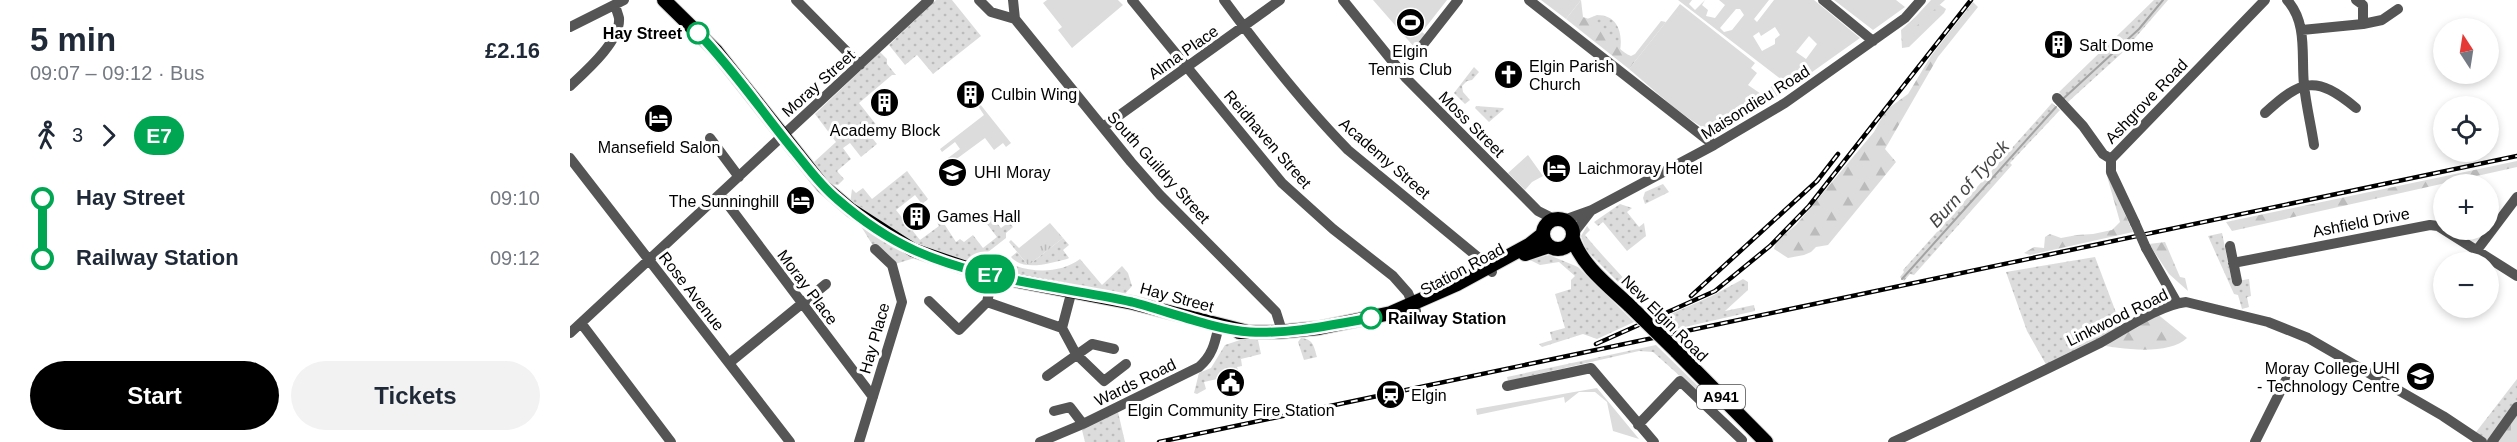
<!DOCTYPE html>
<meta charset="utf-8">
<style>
:root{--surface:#fff;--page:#f2f2f3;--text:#1f2937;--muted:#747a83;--accent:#000}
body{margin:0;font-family:Arial,sans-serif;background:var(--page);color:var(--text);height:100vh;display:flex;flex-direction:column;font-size:22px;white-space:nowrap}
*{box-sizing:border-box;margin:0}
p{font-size:20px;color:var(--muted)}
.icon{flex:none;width:33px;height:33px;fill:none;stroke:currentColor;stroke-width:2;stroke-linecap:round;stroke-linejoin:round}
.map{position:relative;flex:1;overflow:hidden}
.details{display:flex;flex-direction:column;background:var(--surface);width:570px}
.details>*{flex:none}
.badge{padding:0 12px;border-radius:20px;font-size:21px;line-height:39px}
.needle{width:39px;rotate:348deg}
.tools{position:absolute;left:1863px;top:18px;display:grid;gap:12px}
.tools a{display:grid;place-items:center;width:66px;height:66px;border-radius:50%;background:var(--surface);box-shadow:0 3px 9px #0003;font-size:30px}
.map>.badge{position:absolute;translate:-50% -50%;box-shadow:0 0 0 3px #fff}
.legs{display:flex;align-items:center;gap:9px;height:66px;padding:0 30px;font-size:20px}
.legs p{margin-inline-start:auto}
.summary{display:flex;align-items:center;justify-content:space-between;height:102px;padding:0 30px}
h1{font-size:33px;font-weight:700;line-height:45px}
.button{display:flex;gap:12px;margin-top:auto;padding:12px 30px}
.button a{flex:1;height:69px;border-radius:36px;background:var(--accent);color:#fff;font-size:24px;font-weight:700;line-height:69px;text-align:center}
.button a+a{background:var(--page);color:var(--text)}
ul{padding:0 30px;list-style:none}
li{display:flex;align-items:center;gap:21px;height:60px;font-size:22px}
li i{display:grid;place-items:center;width:9px;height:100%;margin:0 8px;background:currentColor}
li i::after{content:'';width:15px;height:15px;margin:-8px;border:4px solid;border-radius:50%;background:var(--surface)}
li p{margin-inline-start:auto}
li:first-child i{background:linear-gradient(#0000 50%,currentColor 0)}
li:last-child i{background:linear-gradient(currentColor 50%,#0000 0)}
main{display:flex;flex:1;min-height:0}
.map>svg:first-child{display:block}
.grass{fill:url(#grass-dots)}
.forest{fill:url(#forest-firs)}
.cemetery{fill:url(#cemetery-stones)}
.park{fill:url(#park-tufts)}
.garden{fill:#dcdcdc;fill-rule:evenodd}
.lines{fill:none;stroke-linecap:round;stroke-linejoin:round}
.stream{stroke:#a3a3a3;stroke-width:2}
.major-casing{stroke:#dbdbdb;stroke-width:16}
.minor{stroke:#555;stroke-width:10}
.major{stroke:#000;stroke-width:14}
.rail-casing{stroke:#000;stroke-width:4.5}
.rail{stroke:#fff;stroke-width:2;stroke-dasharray:7;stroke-linecap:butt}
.major-bridge-casing{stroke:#dbdbdb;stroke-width:16;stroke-linecap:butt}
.minor-bridge{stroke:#555;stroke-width:10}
.major-bridge{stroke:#000;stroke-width:14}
.line-1-casing{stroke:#fff;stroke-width:14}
.line-1{stroke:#00a651;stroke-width:9}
.stop-1-dot{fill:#fff;stroke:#00a651;stroke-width:3}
.labels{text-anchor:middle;stroke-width:6;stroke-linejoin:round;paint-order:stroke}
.shield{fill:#fff;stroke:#4c4c4c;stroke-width:1.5}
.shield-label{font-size:15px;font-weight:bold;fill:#000}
.stop-label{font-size:16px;font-weight:bold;fill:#000;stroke:#fff;text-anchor:end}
.poi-label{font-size:16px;fill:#000;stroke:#fff;text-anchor:start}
.street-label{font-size:16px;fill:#000;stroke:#fff}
.water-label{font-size:18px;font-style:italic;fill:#444;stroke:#fff}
</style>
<main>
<section class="details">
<div class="summary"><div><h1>5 min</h1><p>09:07 – 09:12 · Bus</p></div><b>£2.16</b></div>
<div class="legs"><svg class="icon" aria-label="walk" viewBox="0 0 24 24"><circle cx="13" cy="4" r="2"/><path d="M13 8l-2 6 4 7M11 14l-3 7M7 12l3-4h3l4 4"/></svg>3<svg class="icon" aria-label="forward" viewBox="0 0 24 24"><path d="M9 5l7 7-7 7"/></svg><b class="badge" style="background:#00a651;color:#fff">E7</b></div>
<ul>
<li><i style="color:#00a651"></i><b>Hay Street</b><p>09:10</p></li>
<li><i style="color:#00a651"></i><b>Railway Station</b><p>09:12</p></li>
</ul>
<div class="button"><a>Start</a><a>Tickets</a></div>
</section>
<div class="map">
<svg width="1947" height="442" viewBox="0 0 1947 442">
<defs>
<pattern id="grass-dots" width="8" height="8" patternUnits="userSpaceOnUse" patternTransform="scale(1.5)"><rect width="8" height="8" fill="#dcdcdc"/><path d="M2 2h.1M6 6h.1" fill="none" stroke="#bbb" stroke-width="1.8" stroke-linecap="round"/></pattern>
<pattern id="forest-firs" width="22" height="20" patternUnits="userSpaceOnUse" patternTransform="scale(1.5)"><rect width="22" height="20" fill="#dcdcdc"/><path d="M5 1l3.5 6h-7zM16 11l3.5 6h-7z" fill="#bbb"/></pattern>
<pattern id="cemetery-stones" width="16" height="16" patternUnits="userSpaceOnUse" patternTransform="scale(1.5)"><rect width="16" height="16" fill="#dcdcdc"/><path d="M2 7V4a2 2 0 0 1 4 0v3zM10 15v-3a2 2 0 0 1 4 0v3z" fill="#bbb"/></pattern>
<pattern id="park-tufts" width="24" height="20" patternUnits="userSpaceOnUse" patternTransform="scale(1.5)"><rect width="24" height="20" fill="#dcdcdc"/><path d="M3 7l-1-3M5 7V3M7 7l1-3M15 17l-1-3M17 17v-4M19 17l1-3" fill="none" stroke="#bbb"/></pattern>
</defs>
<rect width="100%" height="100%" fill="#fff"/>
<!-- grass -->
<path class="grass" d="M366,0H382L411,36L363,74L347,55L335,65L319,45Z
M1584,0H1598L1552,53L1498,102L1489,92Z
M1027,15C1048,15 1053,33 1050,51L1012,21Z
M310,52L317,59V64L326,75H322L289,103L308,127L299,134L307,144L291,157L280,143L273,148L281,159L267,171L274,179L268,185L260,184L244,162L266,142L245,114Z
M904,67L909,72L902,80L897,81L892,86L893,92L900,100L895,104L884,93Z
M1482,103L1490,110L1440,163L1442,165L1344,275L1340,274L1334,281L1330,277L1334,272L1333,270Z
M906,106L933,108L934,109L919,122L905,108Z
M337,171L358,199L352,204L345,195L326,210L350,240L369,226L367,222L371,219L386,242L390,239L394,242L403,235L413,248L427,237L414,220L420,215L431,228L439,222L443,227L436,233V238L418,252L428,264L433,260C455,273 489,275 510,259L532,285L552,266L558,273L562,286L553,296C489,283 422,273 360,250C331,240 306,221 280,204L282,189L286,193L293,188L302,199Z
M1093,184L1099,192L1075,204L1073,198L1075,192Z
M1050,204L1062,208L1057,212L1069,227L1074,223L1076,236L1057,251L1033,222L1028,226L1024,222Z
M281,210L354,255L322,265L305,249Z
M1017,226L1020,230L1015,235C1034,258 1052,276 1071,297L1067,301L1016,250L1011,236Z
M1652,233L1662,282L1679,279L1681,296L1677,297L1679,307L1672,309L1668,295L1664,294L1638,236Z
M493,238L499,245L493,250L499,258L497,259C480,263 454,272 441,257L447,252L457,264H460Z
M979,255L1008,267L1064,322L1027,339L1013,334L972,347L969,344L982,340L980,332L995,328L985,294L1001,289V280L1005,276L989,262L970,265L960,260Z
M1525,257L1553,331L1478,368L1457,331L1436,272Z
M1173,279L1178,282V290L1155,311L1184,305L1185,311L1097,331L1087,320L1142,296Z
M731,338C743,339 744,346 747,357L734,360L728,342Z
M670,340H688L691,354L671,359L672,366L667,367L669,374L634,382L636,389L627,394L624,393L629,373L641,368L655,345Z
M1086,345L1133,391L1130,394L1083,352L1069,351L938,381L937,377Z
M1947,379V407L1922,442H1912L1903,436Z
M548,412L555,442H515L512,430Z"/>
<!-- forest -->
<path class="forest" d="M1011,0L1013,17C1034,23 1043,49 1061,56L1065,54L1091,21L1096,22L1059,69L996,19Z
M1403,2L1408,7L1368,57L1315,149L1326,162L1258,245L1246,247L1241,252L1234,255L1218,258L1204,249L1206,242L1226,225L1304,132L1316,110L1338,94L1361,56Z
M1370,5L1376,9L1374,13L1339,47L1332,48L1331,30L1357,7Z
M1947,161V167L1662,231L1656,222Z
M1535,169L1563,232L1460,255L1454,253L1464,247L1474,248L1475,237L1480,234L1491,238L1507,235L1523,234L1542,230L1550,222Z
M1595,242L1610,277L1615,278L1618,291L1599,274L1579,244Z
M1586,313L1617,338C1599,356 1549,349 1526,344Z"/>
<!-- cemetery -->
<path class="cemetery" d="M1947,407V442H1922Z"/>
<!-- park -->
<path class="park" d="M480,223L493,238L460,264H457L439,242L441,240L449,248Z"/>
<!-- garden -->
<path class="garden" d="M477,0H548L553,5L502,48L488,30L492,27L473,3Z
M803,0H877L852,32L856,35L845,48Z
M971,0H1011L996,19Z
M1108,0H1122L1119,4L1125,10L1135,0L1132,5L1138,10L1136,16L1145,18L1155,5L1149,0H1199L1184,19L1187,22L1204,0H1244L1290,38L1221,87ZM1166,9H1170L1174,15L1162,30L1154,32L1150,28ZM1205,27L1210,35L1205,39V44L1192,51L1183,36L1189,32L1191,36ZM1239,36L1247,44L1236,59L1226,52Z
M1264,0H1326L1335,7L1303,30Z
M1361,0H1375L1341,31L1337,26Z
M1110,4L1185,63L1181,68L1187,73L1178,85L1194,96L1203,84L1208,88L1212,83L1219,89L1147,133C1129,132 1076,83 1059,69Z
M410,104L441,143L436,147L433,143L424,150L415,138L381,163L378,158L390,149L385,142L372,152L370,149L414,115L408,106Z
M958,155L973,176L962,182L955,190L938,173Z
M1027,388L1069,439L1043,431L1037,402L1025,392H1009L995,403L994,397L907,415L906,409Z"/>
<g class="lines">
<!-- stream -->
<path class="stream" d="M1494,98L1569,29L1593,0
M1332,279L1486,107"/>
<defs>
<path id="major" d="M94,0L146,51L253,186L281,210L343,250L396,268L443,280L563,303L678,332
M973 234a15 15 0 1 1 30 0a15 15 0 1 1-30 0Z
M1003,239C1012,266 1040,287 1060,306
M955,254L979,246
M669,332H708L749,328L821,313L887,284L959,245L973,234
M1106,351L1196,442"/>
</defs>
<!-- major casing -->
<use href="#major" class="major-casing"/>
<!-- minor -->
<path class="minor" d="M226,0L290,65
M409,0L421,12L445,19
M443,0L445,19L561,162L590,195L706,312L712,331
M562,0L712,183L763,229L823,276L838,293L846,311
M654,0C693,53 732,103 778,150L915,263L922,272
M773,0L836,78L968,211L984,219
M959,0L1144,145
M1253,0L1303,41
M1717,0C1738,23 1731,56 1734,85C1736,105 1741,125 1744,145
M1786,0L1793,5V24L1812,20L1828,9
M0,27L54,0
M1732,30L1793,24
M848,51L888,0
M0,86C15,72 51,41 49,18C48,14 46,9 45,5
M1487,98L1513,126L1533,154L1541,159
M1695,113C1732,79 1746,75 1786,108
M533,127L710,0
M140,138L169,177
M0,158L220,442
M150,194L303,397
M994,220L1022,210L1144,145L1215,103L1335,18L1351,0
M1565,223L1541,172V159L1695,0
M1003,234L1020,212
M1660,246L1667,281
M1576,248L1607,303
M1907,250L1947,197
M1663,263L1860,225L1868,226L1947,276
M359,301L389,330L417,302L421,285
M417,302L492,328L502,290
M11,323L101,442
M492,328L506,354L534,381L556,364
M0,333L359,0
M159,363L256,284
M477,376L522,344L544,349
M937,386L1021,368L1084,442
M484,411L500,407L513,424
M1068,425L1110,381L1172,440L1171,442
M289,442L332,302L322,265L305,249
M470,442L513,424L629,367C643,355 645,342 649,325
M1323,442C1393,410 1461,377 1530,343C1554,330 1589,305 1616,302L1698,322L1738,338L1873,416L1912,442
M1685,442L1716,380
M1922,442L1947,407"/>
<!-- major -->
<use href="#major" class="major"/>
<defs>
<path id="rail" d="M1121,296L1247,181L1268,154
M1026,344L1145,291L1200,246L1239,206L1401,0
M589,442L1947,156"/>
</defs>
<!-- rail casing -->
<use href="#rail" class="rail-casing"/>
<!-- rail -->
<use href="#rail" class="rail"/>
<defs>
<path id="major-bridge" d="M1060,306L1106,351"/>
</defs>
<!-- major-bridge casing -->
<use href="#major-bridge" class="major-bridge-casing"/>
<!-- minor-bridge -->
<path class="minor-bridge" d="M1565,223L1576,248"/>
<!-- major-bridge -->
<use href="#major-bridge" class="major-bridge"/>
</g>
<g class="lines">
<defs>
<path id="line-1" d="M128,33C164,70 192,112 225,152C238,168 251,186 267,199C290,219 319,239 346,251C414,281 490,286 562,302C597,311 646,330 680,332C721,334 761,325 801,318"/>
</defs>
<!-- line-1 casing -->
<use href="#line-1" class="line-1-casing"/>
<!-- line-1 -->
<use href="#line-1" class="line-1"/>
</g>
<!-- icons -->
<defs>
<symbol id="stadium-disc" viewBox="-11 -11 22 22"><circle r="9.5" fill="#000" stroke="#fff"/><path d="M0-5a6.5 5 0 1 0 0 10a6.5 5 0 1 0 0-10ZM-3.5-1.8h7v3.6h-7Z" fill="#fff"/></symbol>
<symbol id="building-disc" viewBox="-11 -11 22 22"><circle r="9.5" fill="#000" stroke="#fff"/><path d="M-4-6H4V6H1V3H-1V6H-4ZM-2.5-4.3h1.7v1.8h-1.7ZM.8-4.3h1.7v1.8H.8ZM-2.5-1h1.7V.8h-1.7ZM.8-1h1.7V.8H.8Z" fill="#fff"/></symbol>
<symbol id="church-disc" viewBox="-11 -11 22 22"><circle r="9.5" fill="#000" stroke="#fff"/><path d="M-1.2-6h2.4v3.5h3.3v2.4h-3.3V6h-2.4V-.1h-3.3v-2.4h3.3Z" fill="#fff"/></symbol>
<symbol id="hotel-disc" viewBox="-11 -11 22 22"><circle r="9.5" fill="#000" stroke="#fff"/><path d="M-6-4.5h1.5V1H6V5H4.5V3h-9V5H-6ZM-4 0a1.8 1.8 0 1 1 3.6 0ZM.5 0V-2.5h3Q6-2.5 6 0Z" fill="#fff"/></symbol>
<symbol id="university-disc" viewBox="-11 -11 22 22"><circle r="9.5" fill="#000" stroke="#fff"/><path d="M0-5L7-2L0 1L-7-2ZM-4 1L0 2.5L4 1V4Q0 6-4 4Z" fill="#fff"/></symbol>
<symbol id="civic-disc" viewBox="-11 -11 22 22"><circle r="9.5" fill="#000" stroke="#fff"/><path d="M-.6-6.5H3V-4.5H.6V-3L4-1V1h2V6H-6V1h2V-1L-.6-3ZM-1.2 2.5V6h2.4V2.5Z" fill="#fff"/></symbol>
<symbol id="station-disc" viewBox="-11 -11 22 22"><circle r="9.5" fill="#000" stroke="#fff"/><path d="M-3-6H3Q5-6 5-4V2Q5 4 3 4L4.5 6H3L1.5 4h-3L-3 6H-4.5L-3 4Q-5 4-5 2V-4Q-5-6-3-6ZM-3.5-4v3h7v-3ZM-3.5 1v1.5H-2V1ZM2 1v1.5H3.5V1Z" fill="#fff"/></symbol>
</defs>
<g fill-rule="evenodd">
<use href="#stadium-disc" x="824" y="6" width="33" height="33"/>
<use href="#building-disc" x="1472" y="28" width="33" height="33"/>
<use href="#church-disc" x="922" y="58" width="33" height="33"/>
<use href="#building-disc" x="384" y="78" width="33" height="33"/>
<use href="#building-disc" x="298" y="86" width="33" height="33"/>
<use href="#hotel-disc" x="72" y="102" width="33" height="33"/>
<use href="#hotel-disc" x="970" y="152" width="33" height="33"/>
<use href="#university-disc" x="366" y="156" width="33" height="33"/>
<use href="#hotel-disc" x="214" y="184" width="33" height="33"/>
<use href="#building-disc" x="330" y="200" width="33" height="33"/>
<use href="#university-disc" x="1834" y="360" width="33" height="33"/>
<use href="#civic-disc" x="644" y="366" width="33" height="33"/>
<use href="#station-disc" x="804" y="378" width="33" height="33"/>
</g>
<!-- markers -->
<g class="stop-1-dot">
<circle cx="128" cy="33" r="10"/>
<circle cx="801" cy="318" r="10"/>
</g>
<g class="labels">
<!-- shield labels -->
<rect class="shield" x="1127" y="385" width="48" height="24" rx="4.5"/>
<g class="shield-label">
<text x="1151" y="402">A941</text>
</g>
<!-- stop labels -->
<g class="stop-label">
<text x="112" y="39">Hay Street</text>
<text x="818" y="324" text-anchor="start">Railway Station</text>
</g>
<!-- poi labels -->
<g class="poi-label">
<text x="1509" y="51">Salt Dome</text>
<text x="840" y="57" text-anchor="middle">Elgin<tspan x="840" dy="18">Tennis Club</tspan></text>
<text x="959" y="72">Elgin Parish<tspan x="959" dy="18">Church</tspan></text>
<text x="421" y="100">Culbin Wing</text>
<text x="315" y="136" text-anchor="middle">Academy Block</text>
<text x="89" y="153" text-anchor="middle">Mansefield Salon</text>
<text x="1008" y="174">Laichmoray Hotel</text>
<text x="404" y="178">UHI Moray</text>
<text x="209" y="207" text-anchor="end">The Sunninghill</text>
<text x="367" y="222">Games Hall</text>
<text x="1830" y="374" text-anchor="end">Moray College UHI<tspan x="1830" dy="18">- Technology Centre</tspan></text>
<text x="841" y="401">Elgin</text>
<text x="661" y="416" text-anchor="middle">Elgin Community Fire Station</text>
</g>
<!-- street labels -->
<g class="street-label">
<text transform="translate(613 52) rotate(-35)" y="6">Alma Place</text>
<text transform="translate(248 83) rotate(-42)" y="6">Moray Street</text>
<text transform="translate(1576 101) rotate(-46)" y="6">Ashgrove Road</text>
<text transform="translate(1185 102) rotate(-32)" y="6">Maisondieu Road</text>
<text transform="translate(902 124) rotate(45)" y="6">Moss Street</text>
<text transform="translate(698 139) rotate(49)" y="6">Reidhaven Street</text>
<text transform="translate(815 158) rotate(41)" y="6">Academy Street</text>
<text transform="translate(589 167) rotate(48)" y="6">South Guildry Street</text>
<text transform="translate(1791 222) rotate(-11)" y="6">Ashfield Drive</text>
<text transform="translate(892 269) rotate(-28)" y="6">Station Road</text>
<text transform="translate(238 287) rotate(53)" y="6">Moray Place</text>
<text transform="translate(122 291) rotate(52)" y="6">Rose Avenue</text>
<text transform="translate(607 297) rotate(15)" y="6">Hay Street</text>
<text transform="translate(1547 317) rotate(-26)" y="6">Linkwood Road</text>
<text transform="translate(1095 318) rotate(45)" y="6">New Elgin Road</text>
<text transform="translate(304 338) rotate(-74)" y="6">Hay Place</text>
<text transform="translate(565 382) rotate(-26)" y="6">Wards Road</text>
</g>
<!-- water labels -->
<g class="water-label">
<text transform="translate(1399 184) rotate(-48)" y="6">Burn of Tyock</text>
</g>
</g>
</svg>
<div class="tools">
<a><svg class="needle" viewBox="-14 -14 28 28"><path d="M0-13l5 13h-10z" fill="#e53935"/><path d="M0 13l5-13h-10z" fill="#747a83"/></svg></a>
<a><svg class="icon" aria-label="locate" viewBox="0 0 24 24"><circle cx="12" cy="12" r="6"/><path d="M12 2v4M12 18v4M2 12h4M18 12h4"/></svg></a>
<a>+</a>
<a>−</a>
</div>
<b class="badge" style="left:420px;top:274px;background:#00a651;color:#fff">E7</b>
</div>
</main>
